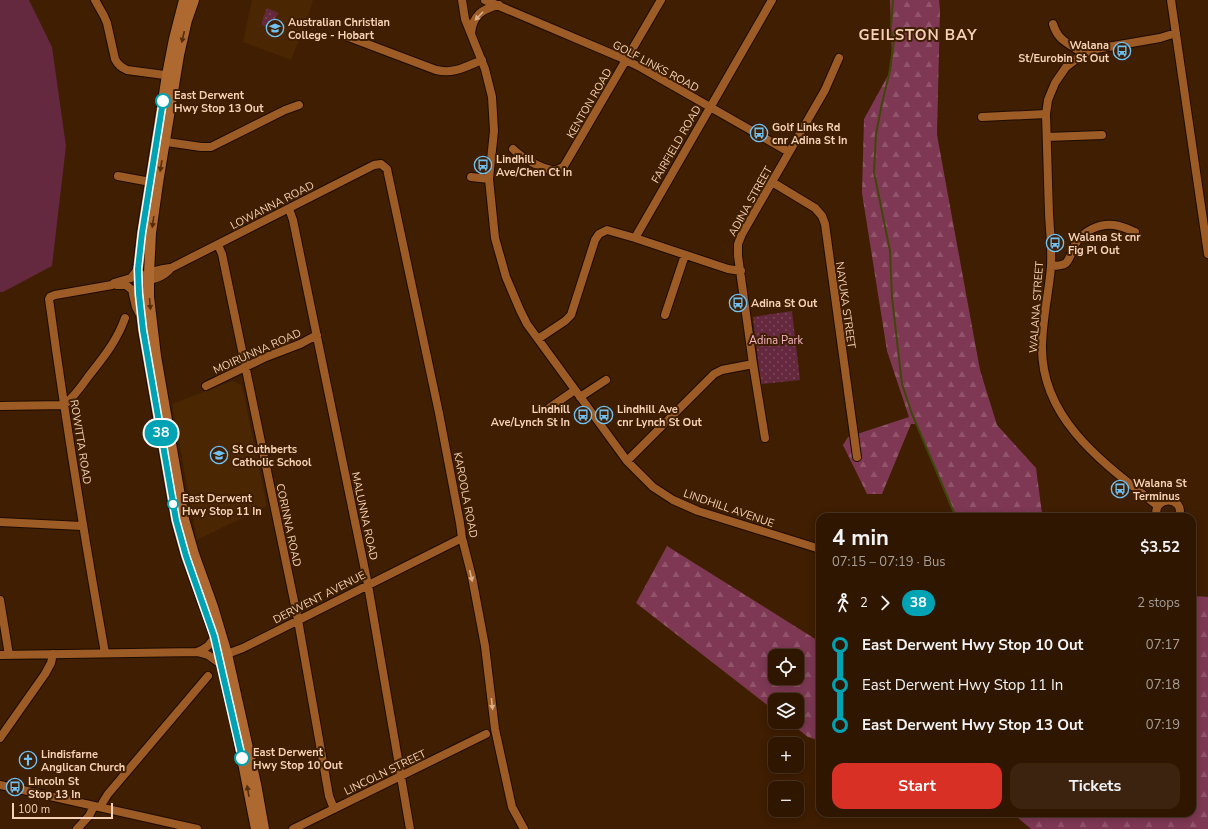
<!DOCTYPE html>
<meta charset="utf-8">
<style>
:root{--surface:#2f1601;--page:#3b2310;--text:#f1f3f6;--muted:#a79f99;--line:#4a3523;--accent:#d93025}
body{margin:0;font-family:"Nunito Sans",sans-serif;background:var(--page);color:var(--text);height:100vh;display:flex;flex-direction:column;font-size:15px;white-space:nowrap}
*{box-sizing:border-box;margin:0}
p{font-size:13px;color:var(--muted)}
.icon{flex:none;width:22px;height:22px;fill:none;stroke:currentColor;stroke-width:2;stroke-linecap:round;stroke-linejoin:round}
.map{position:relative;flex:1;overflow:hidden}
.panel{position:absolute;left:816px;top:513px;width:380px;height:304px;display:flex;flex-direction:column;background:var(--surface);border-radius:12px;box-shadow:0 2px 10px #0003,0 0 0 1px var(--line)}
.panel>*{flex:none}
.badge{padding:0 8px;border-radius:13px;font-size:14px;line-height:26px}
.buttons{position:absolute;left:768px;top:649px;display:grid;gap:8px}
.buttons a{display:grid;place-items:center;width:36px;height:36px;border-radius:8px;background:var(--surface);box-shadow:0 2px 10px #0003,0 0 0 1px var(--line);font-size:20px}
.scale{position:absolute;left:12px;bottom:10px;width:101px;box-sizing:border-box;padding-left:4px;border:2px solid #f6d1b7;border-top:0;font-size:11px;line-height:14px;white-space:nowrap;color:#f6d1b7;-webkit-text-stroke:3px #3f1e01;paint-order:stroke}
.map>.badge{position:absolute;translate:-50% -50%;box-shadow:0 0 0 2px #fff}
.legs{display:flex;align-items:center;gap:6px;height:44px;padding:0 16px;font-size:13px}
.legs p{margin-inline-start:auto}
.headline{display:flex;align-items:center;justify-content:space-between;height:68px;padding:0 16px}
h1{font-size:22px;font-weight:700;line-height:30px}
.cta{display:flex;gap:8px;margin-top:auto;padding:8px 16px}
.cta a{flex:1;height:46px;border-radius:12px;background:var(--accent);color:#fff;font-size:16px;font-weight:700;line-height:46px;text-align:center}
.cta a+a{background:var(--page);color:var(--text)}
ul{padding:0 16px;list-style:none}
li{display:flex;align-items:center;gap:14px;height:40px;font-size:15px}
li i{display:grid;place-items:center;width:6px;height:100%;margin:0 5px;background:currentColor}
li i::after{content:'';width:10px;height:10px;margin:-5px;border:3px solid;border-radius:50%;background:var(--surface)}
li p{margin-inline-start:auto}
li:first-child i{background:linear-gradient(#0000 50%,currentColor 0)}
li:last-child i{background:linear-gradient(currentColor 50%,#0000 0)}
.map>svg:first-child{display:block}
.built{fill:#4b2603}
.green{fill:#64283f}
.forest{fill:url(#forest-firs);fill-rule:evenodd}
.park{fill:url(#park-dots)}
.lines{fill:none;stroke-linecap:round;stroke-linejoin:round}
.stream{stroke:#3e4709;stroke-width:2}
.minor-casing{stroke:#1e0b00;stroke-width:10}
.major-casing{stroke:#1e0b00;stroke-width:12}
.minor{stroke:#9d5c25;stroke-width:8}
.major{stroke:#ad6930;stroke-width:10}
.oneway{fill:#dbae8b}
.oneway2{fill:#552d0a}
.line-1-casing{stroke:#fff;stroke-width:9}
.line-1{stroke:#00a3b4;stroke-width:6}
.stop-1-dot{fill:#fff;stroke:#00a3b4;stroke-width:2}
.labels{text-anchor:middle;stroke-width:4;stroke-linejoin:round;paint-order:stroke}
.poi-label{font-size:11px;font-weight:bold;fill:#f6d1b7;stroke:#3f1e01;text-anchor:start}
.street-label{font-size:11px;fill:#f6d1b7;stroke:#3f1e01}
.stop-label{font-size:11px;font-weight:bold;fill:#f6d1b7;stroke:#3f1e01;text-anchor:start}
.park-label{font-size:11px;fill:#f8b7cc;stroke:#3f1e01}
.district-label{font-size:15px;font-weight:bold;letter-spacing:1px;fill:#f6d1b7;stroke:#3f1e01}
</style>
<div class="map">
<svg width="1208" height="829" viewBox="0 0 1208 829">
<defs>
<pattern id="forest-firs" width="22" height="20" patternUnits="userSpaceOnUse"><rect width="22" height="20" fill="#7e3853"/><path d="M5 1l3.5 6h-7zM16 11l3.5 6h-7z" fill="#91546a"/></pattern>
<pattern id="park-dots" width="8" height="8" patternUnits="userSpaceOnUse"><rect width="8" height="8" fill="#64283f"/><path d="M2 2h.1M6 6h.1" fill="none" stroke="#7b4658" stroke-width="1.8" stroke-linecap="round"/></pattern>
</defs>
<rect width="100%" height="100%" fill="#3f1e01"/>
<!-- built -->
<path class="built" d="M252,0H313L307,21L291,60L243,42Z
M232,381L242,385L267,506L197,540L172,404Z"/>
<!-- green -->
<path class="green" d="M0,0H29L52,47L66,146L52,266L3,292H0Z"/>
<!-- forest -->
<path class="forest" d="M890,0H939L940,10L937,135L980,370L997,425L1036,468L1042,513L1051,517H955L916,424H911L882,494H867L843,445L848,437L909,417L887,351L862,193L864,119L891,70L892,58Z
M667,546L820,642V741L808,737L789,722H797V700H775V711L636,603ZM775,656H797V678H775Z
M1192,596L1208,597V829H1031L1012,813H1192Z"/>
<!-- park -->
<path class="park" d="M267,8L278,13L272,27L269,28L262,25L263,18Z
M792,311L800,380L761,384L753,317Z"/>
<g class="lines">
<!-- stream -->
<path class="stream" d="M891,27L893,0
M891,30L894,41L889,75L882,103L876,134L874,172L890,251L892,298L902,384L912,414L956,517"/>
<defs>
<path id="minor" d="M95,0L104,16L107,23L115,59C118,65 121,67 127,70L172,76
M462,0L465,19L485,69L492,97L494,131L489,179L495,238L506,277L520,310L527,324L627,461L653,487L673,500L698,511L820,549
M485,0L617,56L640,67L789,152
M1171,0L1208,254
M1053,24C1059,43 1069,42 1083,54
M471,33C473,15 482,9 499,5
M346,36L436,70C454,74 465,67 482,60
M982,117L1046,114
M1047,137L1102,135
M160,141L201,147H211L285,110L299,105
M513,149C521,157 544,171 555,170C559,170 561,168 564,166L661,0
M118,176L156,183
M471,177L489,179
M772,182L815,208L822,216L825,224L857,457
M289,209L293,220L368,585L410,829
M635,238L772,0
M218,245L222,254L298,620L329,796L334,809
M1051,266C1056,266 1062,266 1066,263C1071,258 1072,249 1076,243C1083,231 1100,223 1114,225C1122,226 1128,229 1135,232
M145,275C152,271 162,269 170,268
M144,280C154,280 164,276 171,268L374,165L381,164L387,169L439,413L460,523L462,538L472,577L485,646L495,729L512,807L524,829
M117,285H126L132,290L136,307L139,313
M665,315L685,255
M538,339L565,321L571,315L595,240L599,234L607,230L635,238L728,269L741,271
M206,386L266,357L300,344L317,335
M580,397L606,380
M0,406L64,405C74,397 81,387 88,377C103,358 117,341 125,318
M549,408L575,390
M765,438L753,364L738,256V244L742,234L825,90L839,58
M627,461L714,374L722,370L753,364
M1158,506C1106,465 1042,421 1042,348C1042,320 1049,293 1051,266C1052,249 1050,231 1049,214C1048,181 1047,147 1046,114L1048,100L1055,83L1066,67L1083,54L1096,49L1160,38L1176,33
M1157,517C1151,495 1186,495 1179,517
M0,522L82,526
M0,600L9,655
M197,652C207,648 210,645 215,636
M105,653C84,535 65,417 49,299L50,297L55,295L112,285L114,283L131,278L138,269
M227,654L243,648L462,538
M0,655L197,652L208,655L222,665
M0,738L45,674L51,663L53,654
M0,785L197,829
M101,807L103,802L108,794L208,676
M77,829L89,816L94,806
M293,829L486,734"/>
<path id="major" d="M184,0L174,39L167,75L142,233L138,269L139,294L143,330L176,520L186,556L215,636L235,722L256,829
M194,0L187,20L179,55L158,183L151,233L149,273V297L156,356L184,519L194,554L213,607L227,654L256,784L264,829"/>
</defs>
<!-- minor casing -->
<use href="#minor" class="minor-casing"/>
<!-- major casing -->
<use href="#major" class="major-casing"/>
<!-- minor -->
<use href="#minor" class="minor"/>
<!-- major -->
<use href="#major" class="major"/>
</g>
<!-- one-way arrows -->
<defs><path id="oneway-solid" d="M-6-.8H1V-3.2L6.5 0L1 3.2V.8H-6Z"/></defs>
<g class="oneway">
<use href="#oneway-solid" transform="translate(479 16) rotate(134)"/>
<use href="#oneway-solid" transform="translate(471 576) rotate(77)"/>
<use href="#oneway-solid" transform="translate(492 704) rotate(84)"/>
</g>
<g class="oneway2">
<use href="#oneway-solid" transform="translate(183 37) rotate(103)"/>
<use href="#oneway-solid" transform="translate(161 166) rotate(99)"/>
<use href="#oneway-solid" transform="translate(153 222) rotate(98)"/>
<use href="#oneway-solid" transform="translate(150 304) rotate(85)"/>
<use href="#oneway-solid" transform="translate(248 791) rotate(-100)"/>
</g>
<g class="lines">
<defs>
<path id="line-1" d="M163,101L142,233L138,269L139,294L143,330L176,520L186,556L214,636L242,758"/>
</defs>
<!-- line-1 casing -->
<use href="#line-1" class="line-1-casing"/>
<!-- line-1 -->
<use href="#line-1" class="line-1"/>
</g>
<!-- icons -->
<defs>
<symbol id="school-ring" viewBox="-11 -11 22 22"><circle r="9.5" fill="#3f1e01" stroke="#70c1f4" stroke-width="1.5"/><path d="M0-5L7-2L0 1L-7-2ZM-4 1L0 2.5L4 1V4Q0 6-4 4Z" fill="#70c1f4"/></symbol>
<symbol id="bus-ring" viewBox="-11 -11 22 22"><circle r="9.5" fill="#3f1e01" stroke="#70c1f4" stroke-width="1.5"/><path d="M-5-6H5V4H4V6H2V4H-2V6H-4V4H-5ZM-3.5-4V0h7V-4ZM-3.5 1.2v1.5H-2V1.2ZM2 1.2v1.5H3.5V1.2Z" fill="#70c1f4"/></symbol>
<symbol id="church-ring" viewBox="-11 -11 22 22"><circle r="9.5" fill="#3f1e01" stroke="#70c1f4" stroke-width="1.5"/><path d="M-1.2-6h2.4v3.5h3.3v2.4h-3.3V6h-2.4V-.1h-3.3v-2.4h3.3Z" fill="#70c1f4"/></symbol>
</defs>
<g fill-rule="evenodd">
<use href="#school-ring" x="265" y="18" width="20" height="20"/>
<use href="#bus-ring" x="1112" y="41" width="20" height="20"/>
<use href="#bus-ring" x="749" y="123" width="20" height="20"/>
<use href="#bus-ring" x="473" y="155" width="20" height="20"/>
<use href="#bus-ring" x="1045" y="233" width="20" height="20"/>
<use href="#bus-ring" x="728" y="293" width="20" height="20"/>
<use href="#bus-ring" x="573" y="405" width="20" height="20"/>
<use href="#bus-ring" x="594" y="405" width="20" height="20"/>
<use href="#school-ring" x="209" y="445" width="20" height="20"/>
<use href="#bus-ring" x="1110" y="479" width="20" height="20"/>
<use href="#church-ring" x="18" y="750" width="20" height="20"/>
<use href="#bus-ring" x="5" y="777" width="20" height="20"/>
</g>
<!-- markers -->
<g class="stop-1-dot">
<circle cx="163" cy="101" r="7"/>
<circle cx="173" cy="504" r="5"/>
<circle cx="242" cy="758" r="7"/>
</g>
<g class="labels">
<!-- poi labels -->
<g class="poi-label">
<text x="288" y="26">Australian Christian<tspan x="288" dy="13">College - Hobart</tspan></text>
<text x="1109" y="49" text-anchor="end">Walana<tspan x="1109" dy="13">St/Eurobin St Out</tspan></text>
<text x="772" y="131">Golf Links Rd<tspan x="772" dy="13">cnr Adina St In</tspan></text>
<text x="496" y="163">Lindhill<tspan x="496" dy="13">Ave/Chen Ct In</tspan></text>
<text x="1068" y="241">Walana St cnr<tspan x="1068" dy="13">Fig Pl Out</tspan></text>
<text x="751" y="307">Adina St Out</text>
<text x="570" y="413" text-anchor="end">Lindhill<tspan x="570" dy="13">Ave/Lynch St In</tspan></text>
<text x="617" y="413">Lindhill Ave<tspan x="617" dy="13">cnr Lynch St Out</tspan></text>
<text x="232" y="453">St Cuthberts<tspan x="232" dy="13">Catholic School</tspan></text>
<text x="1133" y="487">Walana St<tspan x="1133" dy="13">Terminus</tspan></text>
<text x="41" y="758">Lindisfarne<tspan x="41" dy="13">Anglican Church</tspan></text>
<text x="28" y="785">Lincoln St<tspan x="28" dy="13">Stop 13 In</tspan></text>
</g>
<!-- street labels -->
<g class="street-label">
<text transform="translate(656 66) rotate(28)" y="4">GOLF LINKS ROAD</text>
<text transform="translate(589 103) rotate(-60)" y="4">KENTON ROAD</text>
<text transform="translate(676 144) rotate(-60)" y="4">FAIRFIELD ROAD</text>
<text transform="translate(750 201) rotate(-61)" y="4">ADINA STREET</text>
<text transform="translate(272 205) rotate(-27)" y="4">LOWANNA ROAD</text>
<text transform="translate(846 305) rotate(82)" y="4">NAYUKA STREET</text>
<text transform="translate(1036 307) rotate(-86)" y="4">WALANA STREET</text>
<text transform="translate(257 351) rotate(-24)" y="4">MOIRUNNA ROAD</text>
<text transform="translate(81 442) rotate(81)" y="4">ROWITTA ROAD</text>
<text transform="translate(466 495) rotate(79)" y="4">KAROOLA ROAD</text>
<text transform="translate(729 508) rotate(19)" y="4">LINDHILL AVENUE</text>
<text transform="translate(365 516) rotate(78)" y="4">MALUNNA ROAD</text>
<text transform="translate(289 525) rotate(78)" y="4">CORINNA ROAD</text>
<text transform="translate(319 597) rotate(-27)" y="4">DERWENT AVENUE</text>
<text transform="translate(385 772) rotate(-26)" y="4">LINCOLN STREET</text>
</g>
<!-- stop labels -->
<g class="stop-label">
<text x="174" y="99">East Derwent<tspan x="174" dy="13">Hwy Stop 13 Out</tspan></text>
<text x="182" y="502">East Derwent<tspan x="182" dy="13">Hwy Stop 11 In</tspan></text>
<text x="253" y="756">East Derwent<tspan x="253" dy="13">Hwy Stop 10 Out</tspan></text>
</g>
<!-- park labels -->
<g class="park-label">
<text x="776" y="344">Adina Park</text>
</g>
<!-- district labels -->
<g class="district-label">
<text x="918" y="40">GEILSTON BAY</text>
</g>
</g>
</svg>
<div class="buttons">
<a><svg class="icon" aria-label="locate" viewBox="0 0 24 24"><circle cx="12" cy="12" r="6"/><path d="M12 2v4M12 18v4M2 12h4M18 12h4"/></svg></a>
<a><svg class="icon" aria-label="layers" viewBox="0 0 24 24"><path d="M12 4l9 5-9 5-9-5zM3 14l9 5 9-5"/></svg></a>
<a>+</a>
<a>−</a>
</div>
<div class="scale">100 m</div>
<b class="badge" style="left:161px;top:433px;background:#00a3b4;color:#fff">38</b>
<section class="panel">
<div class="headline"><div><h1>4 min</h1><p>07:15 – 07:19 · Bus</p></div><b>$3.52</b></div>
<div class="legs"><svg class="icon" aria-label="walk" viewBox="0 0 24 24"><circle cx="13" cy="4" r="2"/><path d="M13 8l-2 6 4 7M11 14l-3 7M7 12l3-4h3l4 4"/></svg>2<svg class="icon" aria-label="forward" viewBox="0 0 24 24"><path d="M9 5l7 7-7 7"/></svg><b class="badge" style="background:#00a3b4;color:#fff">38</b><p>2 stops</p></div>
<ul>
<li><i style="color:#00a3b4"></i><b>East Derwent Hwy Stop 10 Out</b><p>07:17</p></li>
<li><i style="color:#00a3b4"></i><span>East Derwent Hwy Stop 11 In</span><p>07:18</p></li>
<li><i style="color:#00a3b4"></i><b>East Derwent Hwy Stop 13 Out</b><p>07:19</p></li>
</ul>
<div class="cta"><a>Start</a><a>Tickets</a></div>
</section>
</div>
